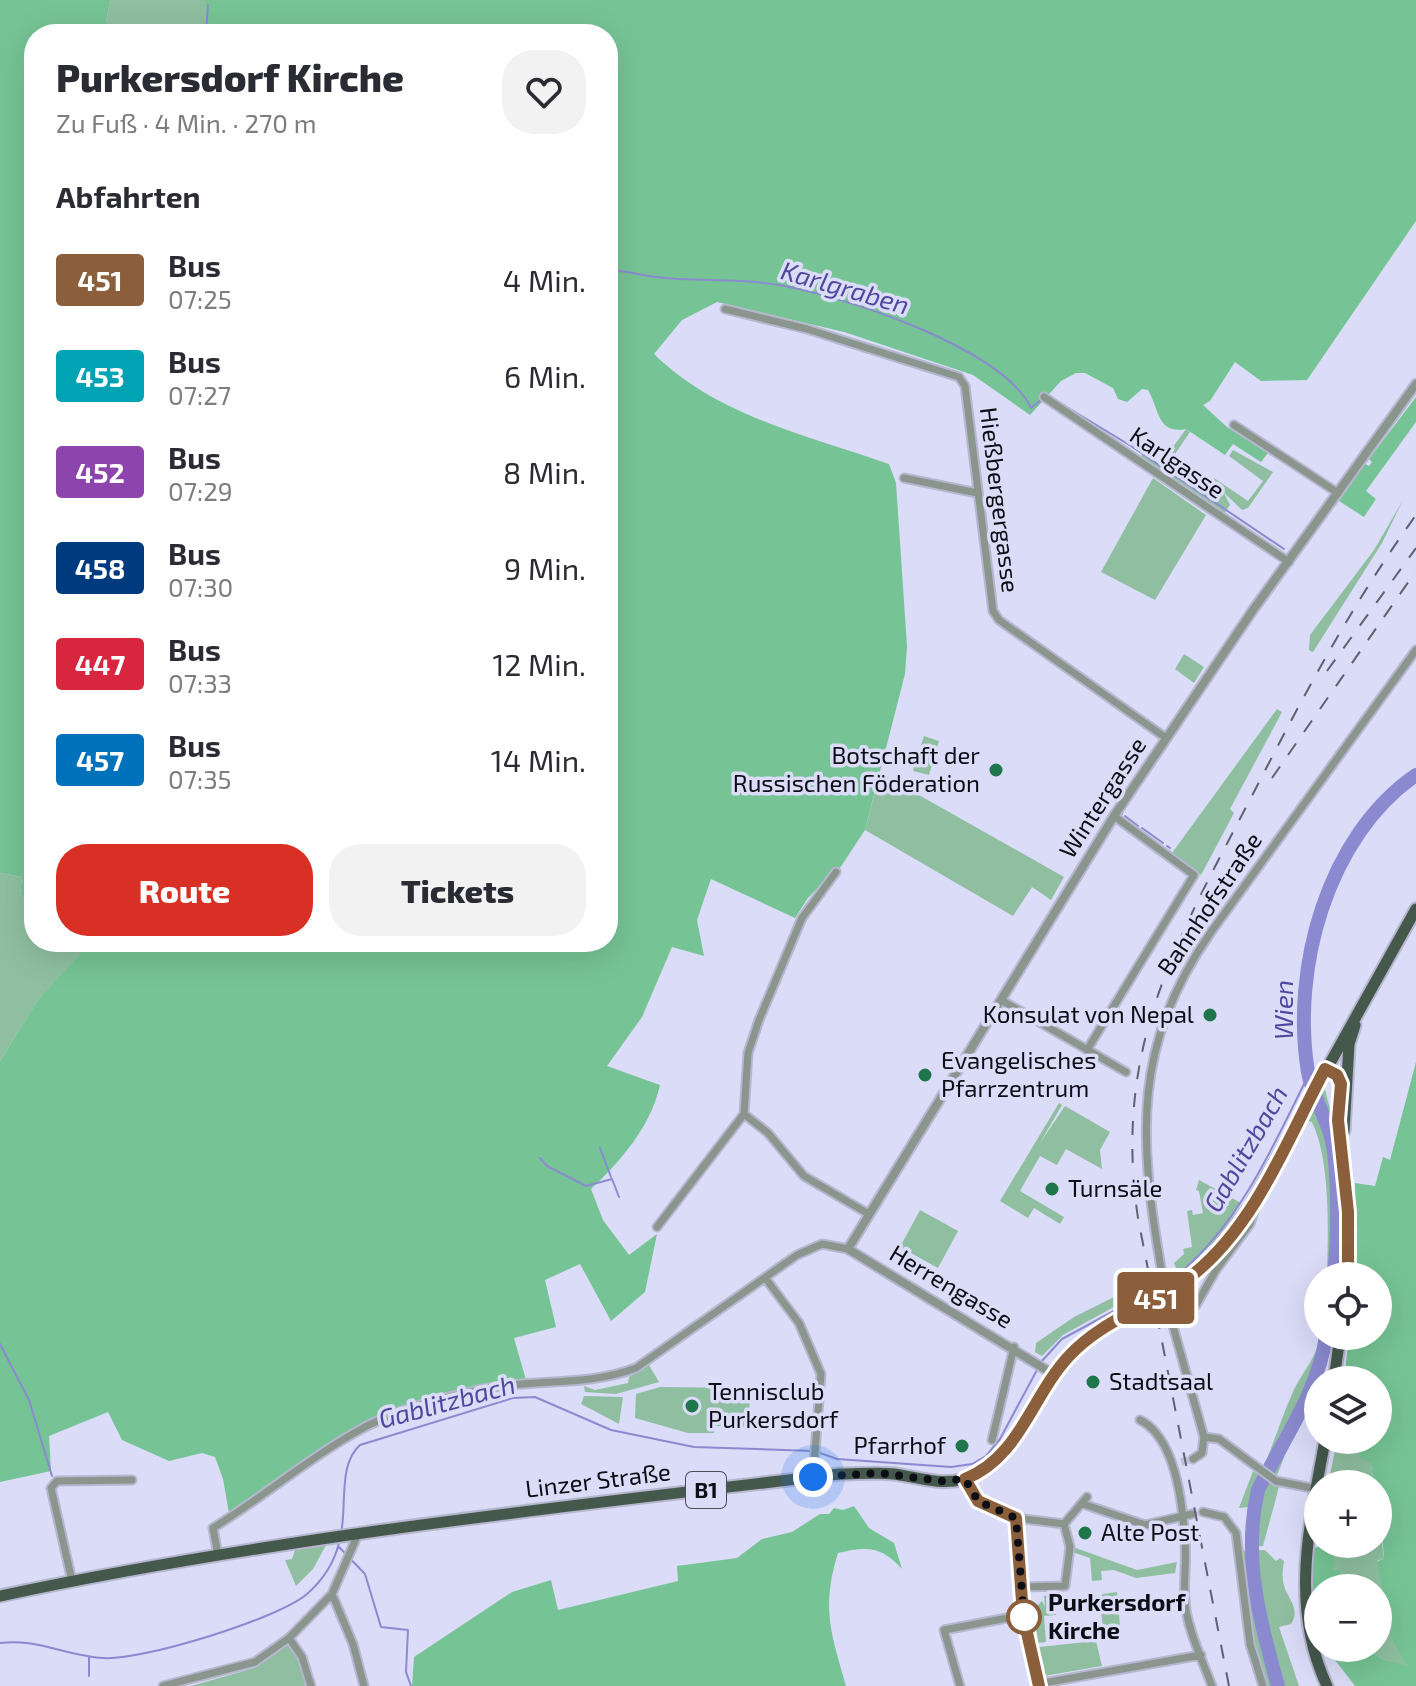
<!DOCTYPE html>
<html lang="de">
<meta charset="utf-8">
<style>
:root{--surface:#fff;--page:#f2f2f3;--text:#2b2b33;--muted:#7c7c81;--accent:#d93025}
body{margin:0;font-family:"Exo 2",sans-serif;background:var(--page);color:var(--text);height:100vh;display:flex;flex-direction:column;font-size:30px;white-space:nowrap}
*{box-sizing:border-box;margin:0}
p{font-size:26px;color:var(--muted)}
.icon{flex:none;width:44px;height:44px;fill:none;stroke:currentColor;stroke-width:2;stroke-linecap:round;stroke-linejoin:round}
.map{position:relative;flex:1;overflow:hidden}
.panel{position:absolute;left:24px;top:24px;width:594px;height:928px;display:flex;flex-direction:column;background:var(--surface);border-radius:32px;box-shadow:0 8px 32px #0002}
.panel>*{flex:none}
.badge{padding:0 16px;border-radius:6px;font-size:28px;line-height:52px}
.controls{position:absolute;left:1304px;top:1262px;display:grid;gap:16px}
.controls a{display:grid;place-items:center;width:88px;height:88px;border-radius:50%;background:var(--surface);box-shadow:0 8px 32px #0002;font-size:40px}
.you{position:absolute;width:40px;height:40px;margin:-20px;border:6px solid #fff;border-radius:50%;background:#1a73e8;box-shadow:0 0 0 12px #1a73e833}
.map>.badge{position:absolute;translate:-50% -50%;box-shadow:0 0 0 4px #fff}
h2{padding:0 32px;font-size:30px;line-height:72px}
.round{display:grid;place-items:center;flex:none;width:84px;height:84px;border-radius:32px;background:var(--page)}
.headline{display:flex;align-items:center;justify-content:space-between;height:136px;padding:0 32px}
h1{font-size:38px;font-weight:800;line-height:60px}
.primary-button{display:flex;gap:16px;margin-top:auto;padding:16px 32px}
.primary-button a{flex:1;height:92px;border-radius:32px;background:var(--accent);color:#fff;font-size:32px;font-weight:800;line-height:92px;text-align:center}
.primary-button a+a{background:var(--page);color:var(--text)}
ul{padding:0;list-style:none}
li{display:flex;align-items:center;gap:24px;height:96px;padding:0 32px}
li div{flex:1}
li b{display:block;font-size:30px}
li em{font-style:normal}
li .badge{min-width:88px;font-weight:700;text-align:center}
.map>svg:first-child{display:block}
.green{fill:#8fbfa0}
.forest{fill:#76c495}
.lines{fill:none;stroke-linecap:round;stroke-linejoin:round}
.stream{stroke:#8b8ad0;stroke-width:2}
.river{stroke:#8b8ad0;stroke-width:14}
.minor-tunnel{stroke:#bcbdd6;stroke-width:7;stroke-dasharray:7 3.5;stroke-linecap:butt}
.primary-tunnel{stroke:#bcbdd6;stroke-width:11;stroke-dasharray:11 5.5;stroke-linecap:butt}
.minor-casing{stroke:#b6b7cf;stroke-width:11}
.tertiary-casing{stroke:#b6b7cf;stroke-width:12}
.secondary-casing{stroke:#b6b7cf;stroke-width:13}
.primary-casing{stroke:#b6b7cf;stroke-width:15}
.minor{stroke:#8a958d;stroke-width:7}
.tertiary{stroke:#8a958d;stroke-width:8}
.secondary{stroke:#617167;stroke-width:9}
.primary{stroke:#45584c;stroke-width:11}
.rail{stroke:#606071;stroke-width:2;stroke-dasharray:14 14;stroke-linecap:butt}
.minor-bridge-casing{stroke:#b6b7cf;stroke-width:11;stroke-linecap:butt}
.minor-bridge{stroke:#8a958d;stroke-width:7}
.line-casing{stroke:#fff;stroke-width:18}
.line{stroke:#8b5e3c;stroke-width:12}
.walk{stroke:#0d0d16;stroke-width:8;stroke-dasharray:0 14.4}
.poi-dot{fill:#1f764a;stroke:#dbdcf8;stroke-width:3}
.stop-dot{fill:#fff;stroke:#8b5e3c;stroke-width:4}
.labels{text-anchor:middle;stroke-width:7;stroke-linejoin:round;paint-order:stroke}
.shield{fill:#dbdcf8;stroke:#4b4b5a;stroke-width:2}
.shield-label{font-size:22px;font-weight:bold;fill:#0d0d16}
.street-label{font-size:24px;fill:#0d0d16;stroke:#dbdcf8}
.poi-label{font-size:24px;fill:#0d0d16;stroke:#dbdcf8;text-anchor:start}
.stop-label{font-size:24px;font-weight:bold;fill:#0d0d16;stroke:#dbdcf8;text-anchor:start}
.water-label{font-size:26px;font-style:italic;fill:#50489e;stroke:#dbdcf8}
</style>
<div class="map">
<svg width="1416" height="1686" viewBox="0 0 1416 1686">
<rect width="100%" height="100%" fill="#dbdcf8"/>
<!-- green -->
<path class="green" d="M110,0H206V34H104Z
M1186,429L1190,432L1175,454L1207,477L1203,488L1213,486L1224,493L1230,505L1223,515L1219,509L1140,458L1143,453L1160,465Z
M1233,450L1273,472L1248,508L1242,510L1212,481L1214,478L1248,501L1263,481L1229,456Z
M1153,478L1206,515L1155,600L1101,572Z
M1403,500L1382,543L1313,652L1309,650L1310,635L1374,550Z
M1184,654L1204,667L1194,683L1175,669Z
M1277,709L1282,712L1230,809L1234,813L1201,875L1172,853Z
M924,736L939,741L929,775L913,771Z
M880,773L1064,877L1051,900L1032,887L1013,916L865,830Z
M0,873L22,877L20,895L34,901V942H85L81,955L39,998L0,1061Z
M1324,1086L1333,1120L1330,1125L1342,1213L1341,1276H1327C1328,1232 1331,1162 1312,1122L1307,1121Z
M1059,1103L1062,1105L1040,1143L1065,1106L1110,1132L1100,1150L1102,1169L1066,1149L1057,1165L1040,1156L1020,1191L1064,1217L1060,1224L1034,1208L1028,1218L1000,1201Z
M1199,1180L1241,1203L1221,1235L1179,1275L1174,1263L1184,1254L1183,1249L1192,1247L1187,1211L1192,1210L1193,1215L1203,1213L1199,1191L1196,1190Z
M920,1210L958,1231L938,1268L900,1247Z
M1124,1292L1130,1298L1063,1335L1042,1356L1035,1352L1036,1343L1074,1317Z
M1320,1336H1333L1321,1375L1324,1380H1318V1397C1296,1415 1287,1453 1276,1478L1263,1468C1274,1443 1282,1416 1293,1392C1302,1372 1317,1358 1320,1336Z
M649,1365L659,1382L616,1394L585,1392L584,1386L595,1390L628,1383L629,1377Z
M660,1387L750,1388L749,1427L715,1426L714,1433H688L635,1418L636,1394Z
M584,1396L623,1397L619,1424L581,1404Z
M1337,1441L1359,1445L1371,1464L1374,1484H1328Z
M1253,1471L1279,1487L1263,1546L1247,1547L1248,1507L1239,1508Z
M1378,1515L1384,1558L1377,1561L1407,1667L1382,1659L1367,1648H1378V1588H1343L1340,1569L1332,1572L1336,1547L1329,1544H1378Z
M326,1545L313,1569L296,1586L285,1560L292,1559L295,1550Z
M1073,1547L1137,1570L1177,1562L1175,1573L1136,1578L1114,1570L1101,1571L1102,1580L1092,1581L1090,1558L1072,1552Z
M1265,1550L1276,1561L1280,1558L1284,1561C1283,1567 1282,1575 1283,1581C1285,1597 1302,1608 1291,1624L1279,1627L1299,1686H1265L1252,1635L1239,1551Z
M1117,1592L1121,1637L1105,1640L1099,1599L1103,1594Z
M1054,1595L1056,1615L1044,1616L1046,1642L1038,1643L1034,1609L1042,1601L1045,1607L1044,1596Z
M1096,1641L1102,1666L1044,1676L1039,1647Z
M288,1644L301,1663L307,1686H191L254,1668Z"/>
<!-- forest -->
<path class="forest" d="M0,0H110L104,34H34V901L20,895L22,877L0,873Z
M206,0H1416V221L1307,380L1261,381L1235,362L1210,401L1203,405L1227,427L1268,453L1261,462L1233,444L1225,455L1186,429C1157,435 1159,408 1148,390L1142,389L1127,402L1118,399L1113,388L1085,373H1076L1061,381L1030,415L973,375L844,332L717,302L682,320L654,354C717,416 807,435 889,464L896,483L907,646L905,674L865,830L836,874V869L808,898L795,918L711,879L697,920L704,956L672,947L642,1017L607,1066L660,1085C651,1126 621,1161 591,1189L603,1220L629,1255L657,1234L645,1292L611,1321L580,1264L545,1280L556,1327L514,1338L526,1380L429,1399L360,1424L229,1513L223,1479L215,1457L202,1453L169,1461L122,1440L108,1412L49,1436L51,1471L0,1482V1061L39,998L80,955L85,942H608V34H206Z
M1416,397V422L1366,491L1376,499L1364,517L1339,501L1365,464L1369,466L1372,462L1369,459Z
M1416,1062V1686H1355L1332,1656L1319,1648H1367L1382,1659L1407,1666L1392,1639L1377,1562L1384,1558L1378,1484H1374L1371,1464L1359,1456V1445L1337,1441L1378,1440V1380H1344L1349,1336H1378V1276H1356L1355,1183L1375,1186L1383,1157L1390,1160Z
M854,1506L869,1528L894,1543L902,1569C882,1546 866,1546 838,1553C821,1608 831,1633 846,1686H412L414,1657L512,1592L551,1580L558,1610L678,1581L677,1566L737,1558L762,1539L792,1532L820,1514H829L834,1508L843,1510Z
M1325,1544L1336,1547L1333,1571L1340,1569L1343,1588H1318V1644C1309,1610 1309,1583 1315,1548Z"/>
<g class="lines">
<!-- stream -->
<path class="stream" d="M206,34L208,5
M608,270C624,270 640,275 656,277C695,282 734,278 772,284C836,293 1003,347 1031,408L1042,399
M1047,395L1131,446L1284,549
M1121,813L1122,814
M1125,816L1138,826
M1142,828L1163,843
M1167,846L1170,848
M600,1148L611,1177
M540,1158L547,1166L586,1186L612,1179L619,1197
M1180,1273C1241,1221 1273,1146 1308,1076
M1167,1282L1175,1277
M0,1344L29,1400L52,1476
M1041,1362L1062,1339L1162,1285
M820,1453L837,1459L951,1467L972,1464L986,1456L1000,1439L1038,1368
M341,1533C347,1506 338,1464 360,1445L513,1398L535,1397L611,1430L694,1447L813,1451
M339,1547L365,1574L381,1627L408,1630L406,1672L411,1686
M0,1643C36,1638 67,1656 103,1658C141,1661 278,1619 307,1594C323,1580 334,1563 339,1543
M89,1676V1658"/>
<!-- river -->
<path class="river" d="M1334,1276C1338,1241 1339,1176 1332,1141C1327,1118 1312,1096 1308,1072C1291,969 1327,836 1416,775
M1278,1686C1260,1622 1242,1557 1258,1490C1282,1442 1319,1390 1326,1336"/>
<!-- minor-tunnel -->
<path class="minor-tunnel" d="M1181,1462L1193,1459"/>
<!-- primary-tunnel -->
<path class="primary-tunnel" d="M1130,1312L1171,1290"/>
<defs>
<path id="minor" d="M725,309L807,329L959,377L965,386L993,611L999,620L1166,738
M1044,397L1289,562
M1234,425L1338,493
M904,478L977,493
M1001,1000L1126,1072
M1087,1050L1194,875L1114,816
M744,1114L748,1053L759,1020L802,918L836,872
M744,1114L768,1133L804,1176L867,1213
M657,1227L744,1114
M1161,1268C1139,1138 1132,1046 1211,932L1416,650
M766,1279L799,1323L821,1374L813,1477
M1166,1301L1204,1437L1202,1453L1193,1459
M1170,1316L1189,1311L1196,1305L1216,1270L1250,1224L1258,1199
M1140,1420C1176,1438 1183,1506 1185,1543C1187,1565 1182,1587 1186,1610C1190,1635 1203,1662 1212,1686
M1204,1437L1219,1439L1276,1481L1317,1489
M992,1440L1014,1347
M1083,1504L1145,1525L1192,1514
M1203,1512L1224,1517L1236,1533L1250,1644L1263,1686
M1016,1518L1064,1524L1087,1497
M218,1555L213,1528C262,1498 306,1460 356,1432C393,1410 442,1398 484,1389C535,1378 586,1387 636,1368L797,1255L822,1244L848,1249
M72,1581L51,1488L57,1481L132,1480
M1021,1587L1065,1586L1070,1547L1064,1524
M332,1594L353,1644L364,1686
M289,1638L302,1657L311,1686
M1038,1684L1201,1655
M163,1686L255,1662L289,1638L332,1594L359,1532
M960,1686L944,1630L1023,1615"/>
<path id="tertiary" d="M1053,1374L848,1249L1114,816L1253,610L1416,384"/>
<path id="secondary" d="M965,1479L978,1501L1016,1518L1023,1615L1039,1686"/>
<path id="primary" d="M1325,1069L1337,1075L1341,1084L1337,1113L1350,1231L1348,1276
M1344,1131L1349,1044L1355,1025
M1171,1290L1206,1264L1251,1205L1416,909
M1334,1380L1340,1336
M1325,1440C1310,1524 1289,1604 1327,1686
M0,1596C277,1537 559,1507 840,1474C858,1474 876,1472 894,1474C916,1477 940,1485 961,1480C1014,1468 1025,1410 1055,1373C1076,1345 1100,1328 1130,1312"/>
</defs>
<!-- minor casing -->
<use href="#minor" class="minor-casing"/>
<!-- tertiary casing -->
<use href="#tertiary" class="tertiary-casing"/>
<!-- secondary casing -->
<use href="#secondary" class="secondary-casing"/>
<!-- primary casing -->
<use href="#primary" class="primary-casing"/>
<!-- minor -->
<use href="#minor" class="minor"/>
<!-- tertiary -->
<use href="#tertiary" class="tertiary"/>
<!-- secondary -->
<use href="#secondary" class="secondary"/>
<!-- primary -->
<use href="#primary" class="primary"/>
<!-- rail -->
<path class="rail" d="M1327,671L1416,548
M1272,778L1416,571
M1229,1686L1138,1218C1112,1044 1180,935 1256,788C1306,691 1352,604 1416,515"/>
<defs>
<path id="minor-bridge" d="M1161,1268L1166,1301"/>
</defs>
<!-- minor-bridge casing -->
<use href="#minor-bridge" class="minor-bridge-casing"/>
<!-- minor-bridge -->
<use href="#minor-bridge" class="minor-bridge"/>
</g>
<g class="lines">
<defs>
<path id="line" d="M1039,1686L1023,1615L1016,1518L978,1501L965,1479C1020,1457 1031,1397 1069,1356C1104,1318 1156,1305 1195,1273C1257,1222 1288,1138 1325,1069L1337,1075L1341,1084L1338,1120L1348,1212V1276"/>
</defs>
<!-- line casing -->
<use href="#line" class="line-casing"/>
<!-- line -->
<use href="#line" class="line"/>
<!-- walk -->
<path class="walk" d="M813,1477L880,1473L941,1481L965,1479L978,1501L1016,1518L1024,1617"/>
</g>
<!-- markers -->
<g class="poi-dot">
<circle cx="996" cy="770" r="8"/>
<circle cx="1210" cy="1015" r="8"/>
<circle cx="925" cy="1075" r="8"/>
<circle cx="1052" cy="1189" r="8"/>
<circle cx="1093" cy="1382" r="8"/>
<circle cx="692" cy="1406" r="8"/>
<circle cx="962" cy="1446" r="8"/>
<circle cx="1085" cy="1533" r="8"/>
</g>
<circle class="stop-dot" cx="1024" cy="1617" r="16"/>
<g class="labels">
<!-- shield labels -->
<rect class="shield" x="686" y="1472" width="40" height="36" rx="6"/>
<g class="shield-label">
<text x="706" y="1498">B1</text>
</g>
<!-- street labels -->
<g class="street-label">
<text transform="translate(1177 463) rotate(34)" y="8">Karlgasse</text>
<text transform="translate(999 500) rotate(83)" y="8">Hießbergergasse</text>
<text transform="translate(1103 798) rotate(-57)" y="8">Wintergasse</text>
<text transform="translate(1210 904) rotate(-56)" y="8">Bahnhofstraße</text>
<text transform="translate(951 1287) rotate(31)" y="8">Herrengasse</text>
<text transform="translate(598 1481) rotate(-7)" y="8">Linzer Straße</text>
</g>
<!-- poi labels -->
<g class="poi-label">
<text x="980" y="764" text-anchor="end">Botschaft der<tspan x="980" dy="28">Russischen Föderation</tspan></text>
<text x="1194" y="1023" text-anchor="end">Konsulat von Nepal</text>
<text x="941" y="1069">Evangelisches<tspan x="941" dy="28">Pfarrzentrum</tspan></text>
<text x="1068" y="1197">Turnsäle</text>
<text x="1109" y="1390">Stadtsaal</text>
<text x="708" y="1400">Tennisclub<tspan x="708" dy="28">Purkersdorf</tspan></text>
<text x="946" y="1454" text-anchor="end">Pfarrhof</text>
<text x="1101" y="1541">Alte Post</text>
</g>
<!-- stop labels -->
<g class="stop-label">
<text x="1048" y="1611">Purkersdorf<tspan x="1048" dy="28">Kirche</tspan></text>
</g>
<!-- water labels -->
<g class="water-label">
<text transform="translate(845 288) rotate(16)" y="9">Karlgraben</text>
<text transform="translate(1284 1010) rotate(-90)" y="9">Wien</text>
<text transform="translate(1246 1149) rotate(-60)" y="9">Gablitzbach</text>
<text transform="translate(447 1402) rotate(-15)" y="9">Gablitzbach</text>
</g>
</g>
</svg>
<div class="controls">
<a><svg class="icon" aria-label="locate" viewBox="0 0 24 24"><circle cx="12" cy="12" r="6"/><path d="M12 2v4M12 18v4M2 12h4M18 12h4"/></svg></a>
<a><svg class="icon" aria-label="layers" viewBox="0 0 24 24"><path d="M12 4l9 5-9 5-9-5zM3 14l9 5 9-5"/></svg></a>
<a>+</a>
<a>−</a>
</div>
<div class="you" style="left:813px;top:1477px"></div>
<b class="badge" style="left:1156px;top:1298px;background:#8b5e3c;color:#fff">451</b>
<section class="panel">
<div class="headline"><div><h1>Purkersdorf Kirche</h1><p>Zu Fuß · 4 Min. · 270 m</p></div><a class="round"><svg class="icon" aria-label="heart" viewBox="0 0 24 24"><path d="M12 20l-8-8c-3-5 5-10 8-4 3-6 11-1 8 4z"/></svg></a></div>
<h2>Abfahrten</h2>
<ul>
<li><span class="badge" style="background:#8b5e3c;color:#fff">451</span><div><b>Bus</b><p>07:25</p></div><em>4 Min.</em></li>
<li><span class="badge" style="background:#00a3b4;color:#fff">453</span><div><b>Bus</b><p>07:27</p></div><em>6 Min.</em></li>
<li><span class="badge" style="background:#8e44ad;color:#fff">452</span><div><b>Bus</b><p>07:29</p></div><em>8 Min.</em></li>
<li><span class="badge" style="background:#003b80;color:#fff">458</span><div><b>Bus</b><p>07:30</p></div><em>9 Min.</em></li>
<li><span class="badge" style="background:#d7263d;color:#fff">447</span><div><b>Bus</b><p>07:33</p></div><em>12 Min.</em></li>
<li><span class="badge" style="background:#0072bc;color:#fff">457</span><div><b>Bus</b><p>07:35</p></div><em>14 Min.</em></li>
</ul>
<div class="primary-button"><a>Route</a><a>Tickets</a></div>
</section>
</div>
